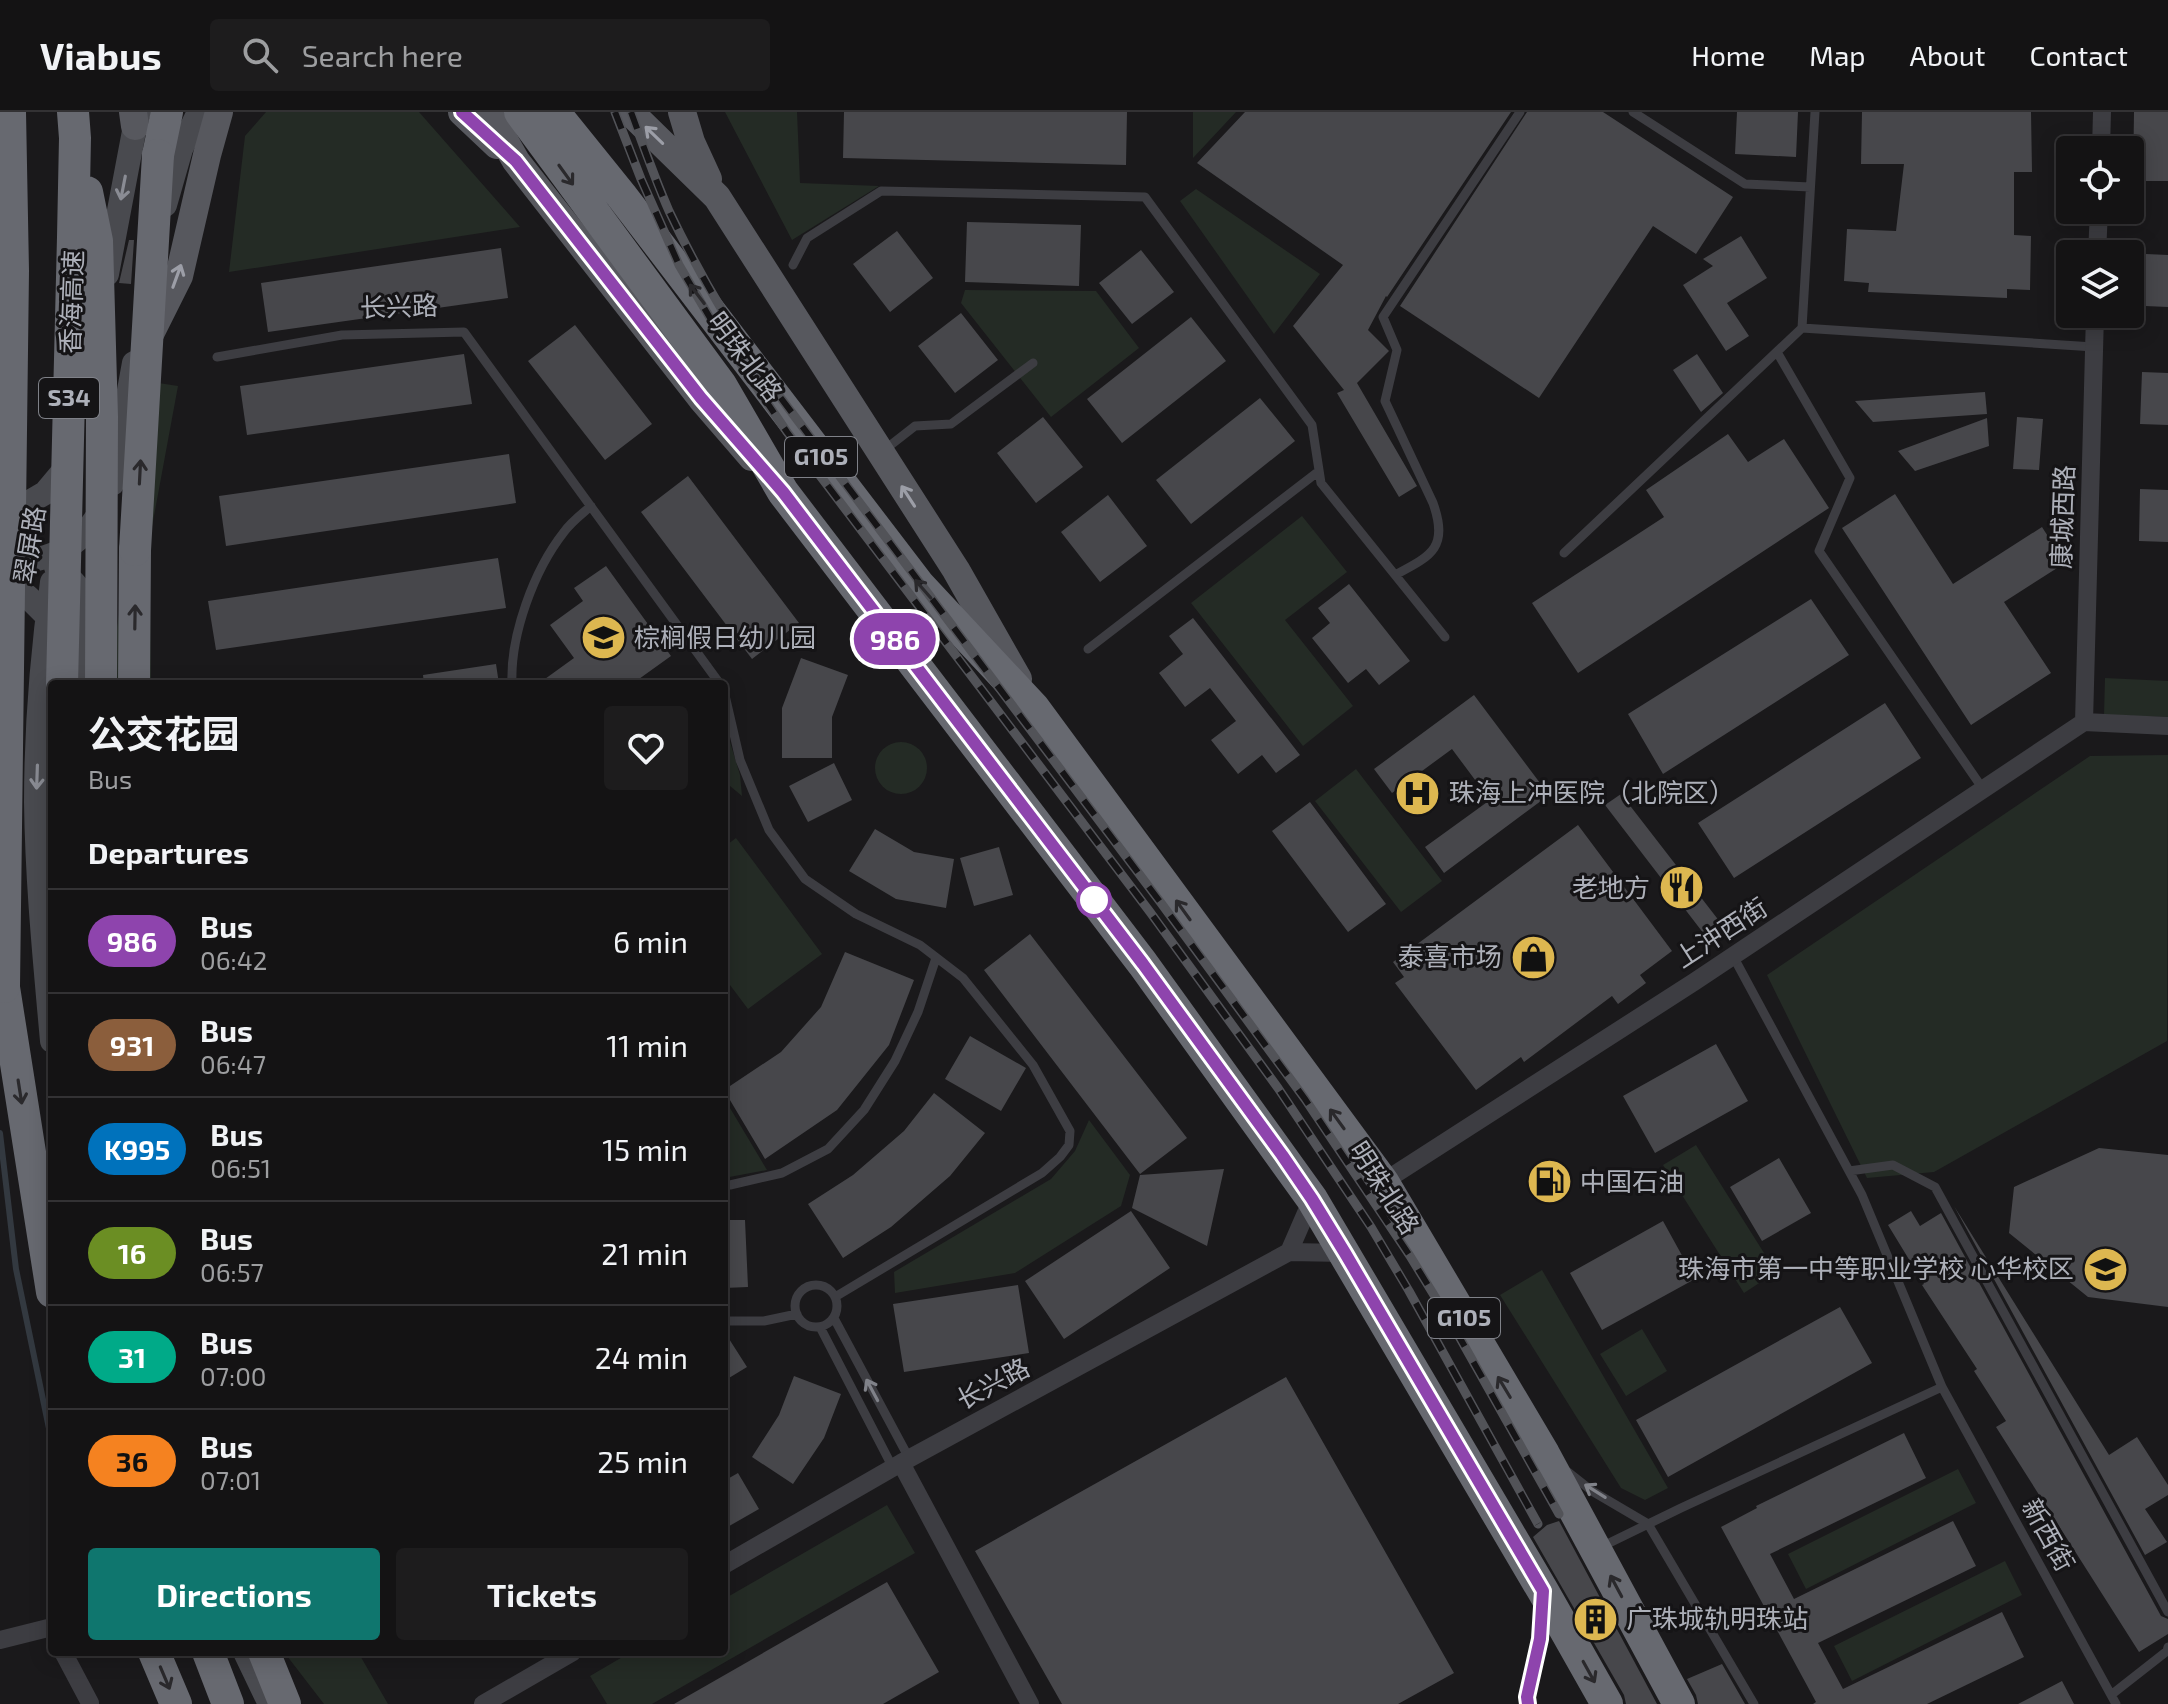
<!DOCTYPE html>
<meta charset="utf-8">
<style>
:root{--surface:#141314;--page:#1d1c1d;--text:#f1f3f6;--muted:#9d9ea0;--line:#333234;--accent:#0f766e}
body{margin:0;font-family:"Exo 2","Noto Sans SC",sans-serif;background:var(--page);color:var(--text);height:100vh;display:flex;flex-direction:column;font-size:30px;white-space:nowrap}
*{box-sizing:border-box;margin:0}
p{font-size:26px;color:var(--muted)}
.icon{flex:none;width:44px;height:44px;fill:none;stroke:currentColor;stroke-width:2;stroke-linecap:round;stroke-linejoin:round}
.map{position:relative;flex:1;overflow:hidden}
.drawer{position:absolute;left:48px;top:568px;width:680px;height:976px;display:flex;flex-direction:column;background:var(--surface);border-radius:8px;box-shadow:0 4px 20px #0003,0 0 0 2px var(--line)}
.drawer>*{flex:none}
.badge{padding:0 16px;border-radius:26px;font-size:28px;line-height:52px}
.fabs{position:absolute;left:2056px;top:24px;display:grid;gap:16px}
.fabs a{display:grid;place-items:center;width:88px;height:88px;border-radius:8px;background:var(--surface);box-shadow:0 4px 20px #0003,0 0 0 2px var(--line);font-size:40px}
.map>.badge{position:absolute;translate:-50% -50%;box-shadow:0 0 0 4px #fff}
h2{padding:0 40px;font-size:30px;line-height:72px}
.round{display:grid;place-items:center;flex:none;width:84px;height:84px;border-radius:8px;background:var(--page)}
.overview{display:flex;align-items:center;justify-content:space-between;height:136px;padding:0 40px}
h1{font-size:38px;font-weight:700;line-height:60px}
.cta{display:flex;gap:16px;margin-top:auto;padding:16px 40px}
.cta a{flex:1;height:92px;border-radius:8px;background:var(--accent);color:#fff;font-size:32px;font-weight:700;line-height:92px;text-align:center}
.cta a+a{background:var(--page);color:var(--text)}
ul{padding:0;list-style:none}
li{display:flex;align-items:center;gap:24px;height:104px;padding:0 40px;border-top:2px solid var(--line)}
li div{flex:1}
li b{display:block;font-size:30px}
li em{font-style:normal}
li .badge{min-width:88px;font-weight:700;text-align:center}
header{display:flex;align-items:center;gap:48px;box-sizing:border-box;height:112px;padding:0 40px;background:var(--surface);border-bottom:2px solid var(--line)}
header strong{font-size:38px}
nav{display:flex;gap:44px;margin-inline-start:auto;font-size:28px}
.search{width:560px;height:72px;background:var(--page);display:flex;align-items:center;gap:20px;box-sizing:border-box;padding:0 28px;border-radius:8px;color:var(--muted);font-size:30px}
.map>svg:first-child{display:block}
.green{fill:#242b25}
.lines{fill:none;stroke-linecap:round;stroke-linejoin:round}
.stream{stroke:#333940;stroke-width:6}
.building{fill:#47474b}
.lane{stroke:#3d3d42;stroke-width:9}
.street{stroke:#3d3d42;stroke-width:18}
.secondary{stroke:#494a4f;stroke-width:24}
.primary{stroke:#57585e;stroke-width:28}
.highway{stroke:#676970;stroke-width:32}
.rail-casing{stroke:#525358;stroke-width:9}
.rail{stroke:#151416;stroke-width:6;stroke-dasharray:18;stroke-linecap:butt}
.highway-bridge{stroke:#676970;stroke-width:32}
.oneway{stroke:#9c9ea7}
.oneway2{stroke:#2a292c}
.oneway3{stroke:#8a8c94}
.oneway4{stroke:#808289}
.line-casing{stroke:#fff;stroke-width:18}
.line{stroke:#8e44ad;stroke-width:12}
.stop-dot{fill:#fff;stroke:#8e44ad;stroke-width:4}
.labels{text-anchor:middle;stroke-width:6;stroke-linejoin:round;paint-order:stroke}
.shield{fill:#151416;stroke:#7f8188;stroke-width:2}
.shield-label{font-size:24px;font-weight:bold;fill:#adb0b9}
.street-label{font-size:26px;fill:#adb0b9;stroke:#151416}
.poi-label{font-size:26px;fill:#adb0b9;stroke:#151416;text-anchor:start}
</style>
<header>
<strong>Viabus</strong>
<div class="search"><svg class="icon" aria-label="search" viewBox="0 0 24 24"><circle cx="10" cy="10" r="6"/><path d="M15 15l6 6"/></svg>Search here</div>
<nav><a>Home</a><a>Map</a><a>About</a><a>Contact</a></nav>
</header>
<div class="map">
<svg width="2168" height="1592" viewBox="0 0 2168 1592">
<rect width="100%" height="100%" fill="#1a191b"/>
<!-- green -->
<path class="green" d="M266,0H419L520,115L229,160L245,24Z
M725,0H797L800,71L879,74L792,128Z
M1193,0H1236L1193,46Z
M1196,77L1320,162L1274,222L1180,89Z
M965,178L1096,179L1139,236L1051,305L961,191Z
M152,270L178,274L149,431L151,572H109Z
M1302,404L1347,460L1285,508L1353,594L1303,634L1191,491Z
M2105,566L2168,569V605L2104,603Z
M724,610L740,663L742,684L724,669Z
M875 656a26 26 0 1 1 52 0a26 26 0 1 1-52 0Z
M2168,643L2167,929L1934,1060L1867,1066L1767,863L2090,644Z
M1356,657L1442,769L1401,800L1315,689Z
M736,726L822,842L748,897L724,865V735Z
M724,986L767,1058L724,1066Z
M1089,1008L1130,1063L1121,1094L1015,1161L895,1181L894,1160L1051,1067L1075,1039Z
M1696,1033L1776,1160L1744,1181L1663,1053Z
M1542,1158L1668,1376L1645,1388L1621,1376L1500,1183Z
M1642,1217L1667,1259L1626,1284L1600,1242Z
M1958,1357L1976,1391L1806,1477L1788,1442Z
M887,1393L915,1441L652,1592H607L590,1564L631,1540H724V1487Z
M2005,1449L2022,1483L1852,1569L1834,1534Z
M284,1540H358L388,1592H324Z"/>
<g class="lines">
<!-- stream -->
<path class="stream" d="M0,1021L16,1157L52,1331"/>
</g>
<!-- building -->
<path class="building" d="M844,0H1127L1126,53L843,46Z
M1245,0H1511L1387,185L1386,184L1368,218L1389,239L1357,271L1417,374L1399,385L1337,281L1344,278L1293,214L1343,153L1197,51Z
M1527,0H1603L1733,85L1696,142L1653,114L1539,286L1400,194Z
M1737,0H1798L1796,45L1735,42Z
M1862,0H2031L2032,60H2014V123L2031,124L2030,178L2007,177V186L1868,180L1869,171L1844,169L1847,117L1896,119L1904,52H1861Z
M2134,0H2168V69H2133Z
M967,110L1081,113L1079,174L965,170Z
M897,119L933,166L890,200L853,152Z
M1741,124L1767,166L1727,191L1749,224L1726,239L1683,173L1713,154L1703,147Z
M129,128H134L131,172L119,171Z
M501,136L508,186L268,220L261,171Z
M1141,138L1174,180L1132,212L1099,171Z
M2146,142L2168,143V195L2145,194Z
M961,201L998,248L955,281L918,234Z
M1191,205L1226,249L1122,331L1087,287Z
M575,213L652,312L605,348L528,249Z
M464,242L472,292L247,323L240,274Z
M1697,242L1723,281L1701,300L1673,258Z
M2142,260L2168,261V313L2140,312Z
M1985,280L1987,302L1873,310L1855,289Z
M1260,286L1295,329L1191,412L1156,368Z
M1043,305L1083,355L1036,391L997,341Z
M2017,305L2043,307L2039,358L2013,357Z
M1987,306L1989,334L1915,359L1898,339Z
M1728,322L1748,350L1784,327L1829,396L1578,561L1532,491L1664,405L1646,378Z
M509,342L516,391L226,434L219,384Z
M688,364L799,511L752,547L641,400Z
M2140,377L2168,378V430L2139,429Z
M1895,382L1953,472L2042,415L2065,451L2004,490L2051,561L1971,613L1842,416Z
M1108,383L1147,434L1100,470L1061,420Z
M498,446L506,496L216,538L208,489Z
M606,454L671,544L632,572H538L574,546L550,513L583,489L574,476Z
M1349,472L1410,549L1379,573L1366,557L1348,571L1312,526L1330,511L1318,496Z
M1811,487L1849,543L1663,662L1628,602Z
M1193,506L1300,643L1276,661L1262,643L1238,662L1211,628L1236,609L1210,576L1185,595L1159,561L1183,542L1169,524Z
M801,546L848,563L832,605V646H782V596Z
M496,552L499,572H424L423,563Z
M1474,583L1549,683L1444,761L1425,735L1490,688L1452,637L1392,681L1374,657Z
M1885,591L1921,646L1734,766L1698,711Z
M834,651L852,688L808,710L789,674Z
M1621,682L1720,810L1704,822L1605,693Z
M1310,690L1386,792L1348,820L1272,719Z
M1578,713L1672,839L1640,863L1646,871L1618,892L1612,884L1524,950L1521,945L1476,978L1395,871L1404,865L1393,850Z
M875,717L914,740L954,747L946,796L896,787L849,759Z
M999,735L1013,783L974,794L960,746Z
M1030,822L1187,1026L1140,1062L984,858Z
M845,840L914,868L889,933L837,998L765,1047L724,978L781,940L821,895Z
M970,924L1026,956L1001,999L945,967Z
M1716,932L1748,989L1655,1041L1623,984Z
M934,981L985,1021L950,1064L891,1115L843,1146L808,1092L853,1063L904,1019Z
M2099,1036L2168,1043V1195L2088,1185L2009,1121L2014,1075Z
M1779,1046L1811,1101L1762,1129L1730,1075Z
M1224,1057L1207,1134L1132,1096L1140,1063Z
M1954,1094L2109,1343L2137,1325L2168,1373V1383L2145,1397L2167,1430L2145,1443Z
M1131,1099L1170,1156L1064,1227L1025,1169Z
M1911,1099L1920,1114L1941,1101L2161,1504L2168,1507V1522L2139,1540L1996,1315L2006,1309L1974,1259L1977,1257L1922,1173L1924,1172L1888,1113Z
M724,1108H745L748,1175L724,1176Z
M1663,1109L1695,1167L1602,1218L1570,1161Z
M1018,1173L1029,1241L904,1260L893,1192Z
M1840,1195L1872,1251L1668,1365L1636,1308Z
M724,1219L747,1255L724,1269Z
M794,1264L841,1282L824,1326L793,1372L752,1345L779,1303Z
M1286,1265L1454,1561L1398,1592H1062L975,1439Z
M1904,1321L1926,1366L1770,1442L1794,1487L1953,1409L1976,1454L1818,1531L1843,1577L2002,1500L2024,1545L1927,1592H1813L1816,1590L1721,1415L1757,1396L1756,1394Z
M738,1361L759,1397L724,1417V1369Z
M1559,1409L1657,1592H1626L1624,1583L1533,1425L1547,1413Z
M887,1470L939,1560L883,1592H674Z
M1722,1552L1745,1592H1698L1696,1583L1687,1567Z
M2062,1569L2074,1592H2018Z"/>
<g class="lines">
<!-- lane -->
<path class="lane" d="M1633,0L1745,72L1810,75
M1815,0L1802,216L2094,235
M793,153L807,126L881,79L1145,85L1312,313L1321,371L1445,525
M1777,240L1850,366L1819,439L1983,677
M217,245L342,223L464,220L720,572
M883,339L915,314L951,312L1033,251
M1564,441L1802,216
M1395,463C1431,444 1449,436 1433,391L1385,289L1397,238L1383,205L1520,0
M1088,537L1319,359
M512,572C510,523 534,458 564,420C571,410 582,402 591,394
M724,579L740,648L769,718L805,767L856,802L920,833L963,866L1033,953L1070,1019L1069,1033L1060,1045L1042,1061L835,1185
M1849,1059L1893,1053L1935,1075L2168,1500
M724,1073H730L782,1061L828,1037L864,998L895,949L918,900L936,846
M795 1194a21 21 0 1 1 42 0a21 21 0 1 1-42 0Z
M834,1206L909,1346
M724,1209H764L797,1202
M820,1215L893,1356
M1942,1275L2116,1592
M1568,1360L1592,1379L1648,1412L1754,1592
M1601,1435L1681,1396L1942,1275L1862,1083L1733,844
M2111,1583L2167,1539L2168,1535
M1528,1592L1527,1585L1540,1527L1542,1498"/>
<!-- street -->
<path class="street" d="M2101,38L2102,0
M2097,142L2099,98
M2084,610L2095,202
M2084,610L2168,614
M1383,1070L1694,870L2084,610
M1289,1140L1312,1087
M901,1351L1030,1592
M724,1453L901,1351L1289,1140L1345,1141
M0,1528L52,1515
M63,1540L90,1591
M483,1592L573,1540"/>
<!-- secondary -->
<path class="secondary" d="M165,93L181,37L199,0
M107,162L135,14L139,0
M112,372L134,251
M0,407L45,381L71,350
M0,452C47,450 80,438 103,395
M56,455C73,468 84,479 90,500
M0,462L28,485L47,504
M84,572L85,530L88,511
M52,929C45,850 37,770 36,690C36,617 42,543 52,470
M245,1540L269,1590"/>
<!-- primary -->
<path class="primary" d="M133,0L135,14
M462,0L497,33
M488,0L516,49L701,286L752,345
M630,0L717,85L956,458L1018,567
M682,0L691,30L708,67
M148,226L179,164L207,43L219,0"/>
<!-- highway -->
<path class="highway" d="M520,0L721,273L783,380L1143,852L1312,1087L1543,1479L1607,1592
M554,0L621,83L919,473L1034,596L1383,1070L1544,1342L1679,1592
M158,43L167,0
M134,572L135,438
M0,850L52,1180
M154,1540L176,1592
M208,1540L228,1592
M264,1540L285,1592"/>
<defs>
<path id="rail" d="M615,0L641,67L679,153L713,211L787,320L1150,800L1278,976L1371,1115L1409,1179L1538,1412
M631,0C643,33 655,67 669,99C696,156 727,209 762,261L1161,791L1305,987L1410,1144L1456,1219L1559,1402"/>
</defs>
<!-- rail casing -->
<use href="#rail" class="rail-casing"/>
<!-- rail -->
<use href="#rail" class="rail"/>
<!-- highway-bridge -->
<path class="highway-bridge" d="M87,80L97,129L102,305L101,572
M135,438L158,43
M62,572L73,125L75,26L73,0
M4,875L13,159L10,0"/>
</g>
<!-- one-way arrows -->
<defs><path id="oneway-shaft" d="M-6 0H5M1.5-3L5.5 0L1.5 3" fill="none" stroke-width="1.6" stroke-linecap="round" stroke-linejoin="round" transform="scale(2)"/></defs>
<g class="oneway">
<use href="#oneway-shaft" transform="translate(654 23) rotate(-136)"/>
<use href="#oneway-shaft" transform="translate(177 164) rotate(-70)"/>
<use href="#oneway-shaft" transform="translate(908 384) rotate(-123)"/>
</g>
<g class="oneway2">
<use href="#oneway-shaft" transform="translate(566 63) rotate(54)"/>
<use href="#oneway-shaft" transform="translate(697 182) rotate(-127)"/>
<use href="#oneway-shaft" transform="translate(140 360) rotate(-87)"/>
<use href="#oneway-shaft" transform="translate(923 477) rotate(-131)"/>
<use href="#oneway-shaft" transform="translate(135 505) rotate(-89)"/>
<use href="#oneway-shaft" transform="translate(1183 798) rotate(-126)"/>
<use href="#oneway-shaft" transform="translate(20 980) rotate(81)"/>
<use href="#oneway-shaft" transform="translate(1337 1007) rotate(-126)"/>
<use href="#oneway-shaft" transform="translate(1504 1275) rotate(-121)"/>
<use href="#oneway-shaft" transform="translate(1616 1474) rotate(-118)"/>
<use href="#oneway-shaft" transform="translate(1589 1560) rotate(61)"/>
<use href="#oneway-shaft" transform="translate(165 1566) rotate(67)"/>
</g>
<g class="oneway3">
<use href="#oneway-shaft" transform="translate(123 76) rotate(101)"/>
<use href="#oneway-shaft" transform="translate(37 665) rotate(92)"/>
</g>
<g class="oneway4">
<use href="#oneway-shaft" transform="translate(872 1278) rotate(-118)"/>
<use href="#oneway-shaft" transform="translate(1595 1379) rotate(-148)"/>
</g>
<g class="lines">
<defs>
<path id="line" d="M462,0L516,49L701,286L783,380L1143,852L1282,1043L1312,1087L1345,1141L1543,1479L1540,1527L1527,1585L1528,1592"/>
</defs>
<!-- line casing -->
<use href="#line" class="line-casing"/>
<!-- line -->
<use href="#line" class="line"/>
</g>
<!-- icons -->
<defs>
<symbol id="school-disc" viewBox="-11 -11 22 22"><circle r="9.5" fill="#ddb750" stroke="#151416"/><path d="M0-5L7-2L0 1L-7-2ZM-4 1L0 2.5L4 1V4Q0 6-4 4Z" fill="#111"/></symbol>
<symbol id="hospital-disc" viewBox="-11 -11 22 22"><circle r="9.5" fill="#ddb750" stroke="#151416"/><path d="M-5-5h3v3.5h4V-5h3V5h-3V1.5h-4V5h-3Z" fill="#111"/></symbol>
<symbol id="restaurant-disc" viewBox="-11 -11 22 22"><circle r="9.5" fill="#ddb750" stroke="#151416"/><path d="M-5-6h1v4h1v-4h1v4h1v-4h1v5L-1.5 .5V6h-2V.5L-5-1ZM5-6V6H3V1.5H1.5Q1.5-4 5-6Z" fill="#111"/></symbol>
<symbol id="shop-disc" viewBox="-11 -11 22 22"><circle r="9.5" fill="#ddb750" stroke="#151416"/><path d="M-5-2.5h2.3a2.7 3.5 0 0 1 5.4 0H5L5.5 6h-11ZM-1.5-2.5h3a1.5 2.3 0 0 0-3 0Z" fill="#111"/></symbol>
<symbol id="fuel-disc" viewBox="-11 -11 22 22"><circle r="9.5" fill="#ddb750" stroke="#151416"/><path d="M-5.5-6h7V0h2V4h1.3V-2.5L3-4.5l.8-.8L6-3V5H2.5V1h-1V6h-7ZM-4.2-4.7v3.2H.2V-4.7Z" fill="#111"/></symbol>
<symbol id="building-disc" viewBox="-11 -11 22 22"><circle r="9.5" fill="#ddb750" stroke="#151416"/><path d="M-4-6H4V6H1V3H-1V6H-4ZM-2.5-4.3h1.7v1.8h-1.7ZM.8-4.3h1.7v1.8H.8ZM-2.5-1h1.7V.8h-1.7ZM.8-1h1.7V.8H.8Z" fill="#111"/></symbol>
</defs>
<g fill-rule="evenodd">
<use href="#school-disc" x="578" y="500" width="51" height="51"/>
<use href="#hospital-disc" x="1392" y="656" width="51" height="51"/>
<use href="#restaurant-disc" x="1656" y="750" width="51" height="51"/>
<use href="#shop-disc" x="1508" y="820" width="51" height="51"/>
<use href="#fuel-disc" x="1524" y="1044" width="51" height="51"/>
<use href="#school-disc" x="2080" y="1132" width="51" height="51"/>
<use href="#building-disc" x="1570" y="1482" width="51" height="51"/>
</g>
<!-- markers -->
<circle class="stop-dot" cx="1094" cy="788" r="16"/>
<g class="labels">
<!-- shield labels -->
<g class="shield">
<rect x="39" y="266" width="60" height="40" rx="6"/>
<rect x="785" y="325" width="72" height="40" rx="6"/>
<rect x="1428" y="1186" width="72" height="40" rx="6"/>
</g>
<g class="shield-label">
<text x="69" y="294">S34</text>
<text x="821" y="353">G105</text>
<text x="1464" y="1214">G105</text>
</g>
<!-- street labels -->
<g class="street-label">
<text transform="translate(72 190) rotate(-88)" y="9">香海高速</text>
<text transform="translate(399 195) rotate(-2)" y="9">长兴路</text>
<text transform="translate(745 245) rotate(53)" y="9">明珠北路</text>
<text transform="translate(2063 405) rotate(-88)" y="9">康城西路</text>
<text transform="translate(30 433) rotate(-81)" y="9">翠屏路</text>
<text transform="translate(1721 821) rotate(-33)" y="9">上沖西街</text>
<text transform="translate(1384 1076) rotate(57)" y="9">明珠北路</text>
<text transform="translate(993 1272) rotate(-28)" y="9">长兴路</text>
<text transform="translate(2048 1423) rotate(61)" y="9">新西街</text>
</g>
<!-- poi labels -->
<g class="poi-label">
<text x="634" y="535">棕榈假日幼儿园</text>
<text x="1449" y="690">珠海上冲医院（北院区）</text>
<text x="1650" y="785" text-anchor="end">老地方</text>
<text x="1502" y="854" text-anchor="end">泰喜市场</text>
<text x="1580" y="1079">中国石油</text>
<text x="2074" y="1166" text-anchor="end">珠海市第一中等职业学校 心华校区</text>
<text x="1626" y="1516">广珠城轨明珠站</text>
</g>
</g>
</svg>
<div class="fabs">
<a><svg class="icon" aria-label="locate" viewBox="0 0 24 24"><circle cx="12" cy="12" r="6"/><path d="M12 2v4M12 18v4M2 12h4M18 12h4"/></svg></a>
<a><svg class="icon" aria-label="layers" viewBox="0 0 24 24"><path d="M12 4l9 5-9 5-9-5zM3 14l9 5 9-5"/></svg></a>
</div>
<b class="badge" style="left:895px;top:527px;background:#8e44ad;color:#fff">986</b>
<section class="drawer">
<div class="overview"><div><h1>公交花园</h1><p>Bus</p></div><a class="round"><svg class="icon" aria-label="heart" viewBox="0 0 24 24"><path d="M12 20l-8-8c-3-5 5-10 8-4 3-6 11-1 8 4z"/></svg></a></div>
<h2>Departures</h2>
<ul>
<li><span class="badge" style="background:#8e44ad;color:#fff">986</span><div><b>Bus</b><p>06:42</p></div><em>6 min</em></li>
<li><span class="badge" style="background:#8b5e3c;color:#fff">931</span><div><b>Bus</b><p>06:47</p></div><em>11 min</em></li>
<li><span class="badge" style="background:#0072bc;color:#fff">K995</span><div><b>Bus</b><p>06:51</p></div><em>15 min</em></li>
<li><span class="badge" style="background:#6b8e23;color:#fff">16</span><div><b>Bus</b><p>06:57</p></div><em>21 min</em></li>
<li><span class="badge" style="background:#0a8;color:#fff">31</span><div><b>Bus</b><p>07:00</p></div><em>24 min</em></li>
<li><span class="badge" style="background:#f58220;color:#111">36</span><div><b>Bus</b><p>07:01</p></div><em>25 min</em></li>
</ul>
<div class="cta"><a>Directions</a><a>Tickets</a></div>
</section>
</div>
